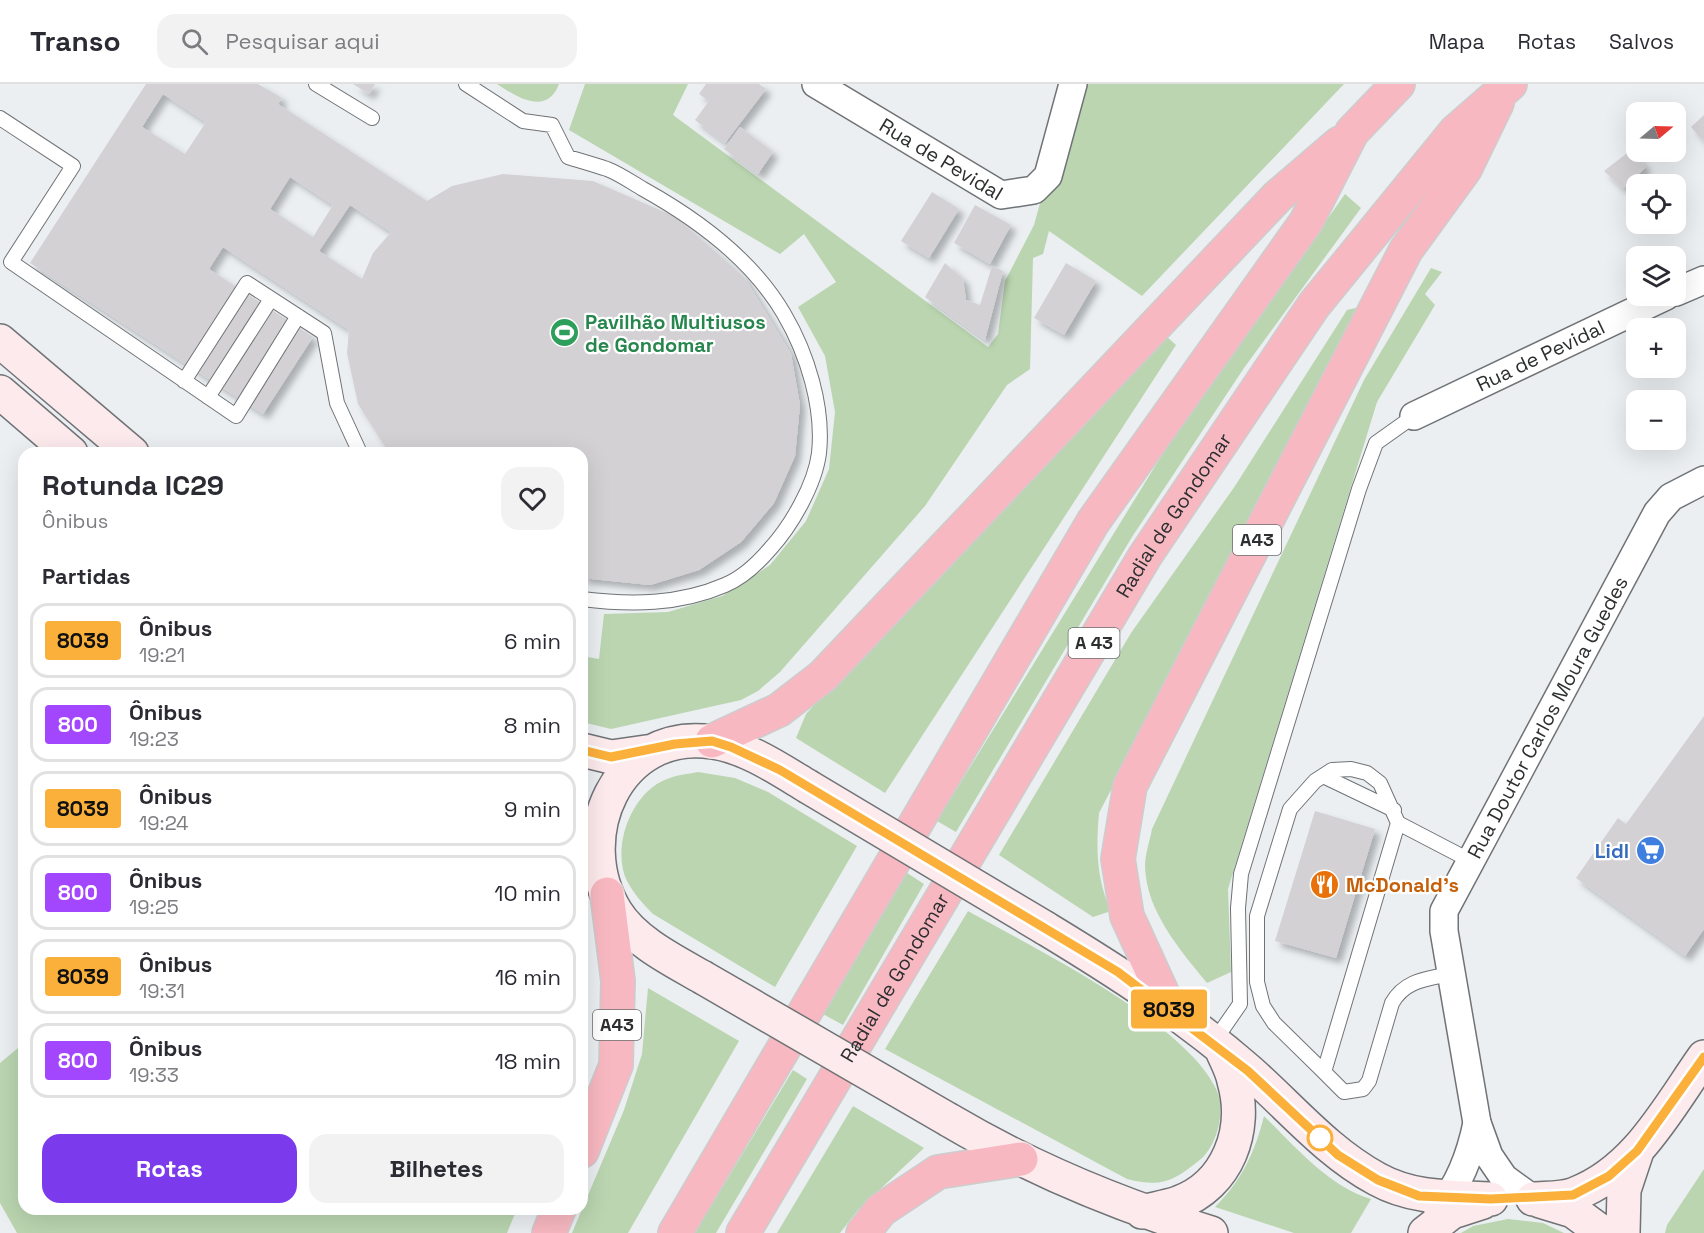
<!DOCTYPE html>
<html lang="pt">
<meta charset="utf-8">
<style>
:root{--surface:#fff;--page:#f2f2f3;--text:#2b2b33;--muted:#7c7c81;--line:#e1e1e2;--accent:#7c3aed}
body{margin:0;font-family:"Space Grotesk",sans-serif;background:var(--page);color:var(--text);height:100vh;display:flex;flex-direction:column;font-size:22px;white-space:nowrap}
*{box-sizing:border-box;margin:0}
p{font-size:20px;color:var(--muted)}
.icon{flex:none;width:33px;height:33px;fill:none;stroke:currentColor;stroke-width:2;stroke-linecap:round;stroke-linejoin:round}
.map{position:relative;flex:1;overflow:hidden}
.side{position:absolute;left:18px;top:363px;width:570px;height:768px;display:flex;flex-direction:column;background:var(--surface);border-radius:18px;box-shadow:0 6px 24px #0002}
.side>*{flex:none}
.badge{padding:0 12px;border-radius:4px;font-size:21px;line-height:39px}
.needle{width:39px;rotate:71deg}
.controls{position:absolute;left:1626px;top:18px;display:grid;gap:12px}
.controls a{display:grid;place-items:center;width:60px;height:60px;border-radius:12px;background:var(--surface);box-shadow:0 6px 24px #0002;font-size:30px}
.map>.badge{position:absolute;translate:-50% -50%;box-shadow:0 0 0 3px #fff}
h2{padding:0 24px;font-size:22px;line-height:54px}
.round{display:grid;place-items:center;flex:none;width:63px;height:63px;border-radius:18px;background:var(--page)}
.summary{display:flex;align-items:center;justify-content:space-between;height:102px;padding:0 24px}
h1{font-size:28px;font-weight:700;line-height:45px}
.cta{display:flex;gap:12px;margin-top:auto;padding:12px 24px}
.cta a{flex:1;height:69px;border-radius:18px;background:var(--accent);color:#fff;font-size:24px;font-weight:700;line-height:69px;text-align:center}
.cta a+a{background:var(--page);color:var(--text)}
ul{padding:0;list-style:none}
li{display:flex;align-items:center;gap:18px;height:75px;margin:0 12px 9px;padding:0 12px;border:3px solid var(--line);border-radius:18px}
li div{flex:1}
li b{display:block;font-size:22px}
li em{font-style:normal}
li .badge{min-width:66px;font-weight:700;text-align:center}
header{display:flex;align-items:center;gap:36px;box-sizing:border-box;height:84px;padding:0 30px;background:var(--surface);border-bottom:2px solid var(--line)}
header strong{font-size:28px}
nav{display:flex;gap:33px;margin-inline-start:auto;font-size:21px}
.search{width:420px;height:54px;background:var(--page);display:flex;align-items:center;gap:15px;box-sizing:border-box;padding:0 21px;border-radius:18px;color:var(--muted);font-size:22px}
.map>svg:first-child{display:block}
.green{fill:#bad5b0}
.building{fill:#d3d1d4;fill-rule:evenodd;filter:url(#shadow)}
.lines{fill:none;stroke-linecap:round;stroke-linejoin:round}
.service-casing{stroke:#707376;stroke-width:16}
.minor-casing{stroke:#707376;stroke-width:30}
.secondary-casing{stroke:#707376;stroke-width:36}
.motorway-casing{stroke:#cccdcd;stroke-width:36}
.service{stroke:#fff;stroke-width:14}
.minor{stroke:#fff;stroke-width:27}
.secondary{stroke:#fdeaec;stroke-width:33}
.motorway{stroke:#f8b8c1;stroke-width:33}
.secondary-bridge-casing{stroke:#707376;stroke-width:36;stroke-linecap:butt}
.secondary-bridge{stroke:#fdeaec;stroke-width:33}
.line-casing{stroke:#fff;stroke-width:14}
.line{stroke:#fbb03b;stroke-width:9}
.stop-dot{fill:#fff;stroke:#fbb03b;stroke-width:3}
.labels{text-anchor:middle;stroke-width:4.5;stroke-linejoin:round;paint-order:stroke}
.shield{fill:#fff;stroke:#6b6d6d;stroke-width:1.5}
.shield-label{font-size:18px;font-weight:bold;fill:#2c2e2f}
.street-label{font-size:20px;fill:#2c2e2f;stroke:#fff}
.leisure-label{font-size:20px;font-weight:bold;fill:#27864d;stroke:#fff;text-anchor:start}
.shop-label{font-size:20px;font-weight:bold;fill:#366cbe;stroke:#fff;text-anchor:end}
.food-label{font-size:20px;font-weight:bold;fill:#c56008;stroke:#fff;text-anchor:start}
</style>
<header>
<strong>Transo</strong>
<div class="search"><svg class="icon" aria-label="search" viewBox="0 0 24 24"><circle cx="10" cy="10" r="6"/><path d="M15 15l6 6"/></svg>Pesquisar aqui</div>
<nav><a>Mapa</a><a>Rotas</a><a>Salvos</a></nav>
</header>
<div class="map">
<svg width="1704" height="1149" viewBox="0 0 1704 1149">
<defs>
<filter id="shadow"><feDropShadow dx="5.5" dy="5.5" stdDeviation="3" flood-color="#0004"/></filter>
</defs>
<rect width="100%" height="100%" fill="#ebeff2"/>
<!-- green -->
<path class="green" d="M497,0H559C547,33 515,12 497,0Z
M585,0H688L673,31L988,263L998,250L1005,197L1034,141L1073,0H1344L1142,212L1049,147L1043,170L1033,174L1030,285L1007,301L925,422L780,588L758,607L741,616L611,645L582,638V572L599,575L604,530L668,528L722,512L770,481L806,437L829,385L835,328L825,272L798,223L836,198L804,150L780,170L569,46Z
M1345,110L1361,124L1244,284L1132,453L956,748L937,737L1162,371Z
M1431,184L1442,188L1425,210L1435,221L1377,318L1228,805L1231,888L1207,899C1180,866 1146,827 1145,782C1145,770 1150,756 1152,745L1364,296Z
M1364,222L1099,729C1096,763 1096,795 1111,827L1093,833L999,771L1131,549L1235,402L1347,226Z
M1165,251L1176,261L885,709L796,654L806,630L983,437Z
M698,688L735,694L768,708L857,762L775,903L653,830C643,820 634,810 627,797C611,764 631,708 667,695C676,691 688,690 698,688Z
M904,787L924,800L843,941L821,929Z
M968,827C1034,864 1187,939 1217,1007C1222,1018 1221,1036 1217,1048C1214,1057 1209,1068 1201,1075C1174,1097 1162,1104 1127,1095L885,965Z
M648,904L739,957L628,1149H572L624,1026L642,970Z
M24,959V1125H517L507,1149H17L0,1119V979Z
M793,986L807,995L716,1149H695Z
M853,1022L924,1064L858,1126L840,1149H777Z
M1264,1032C1295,1062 1328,1102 1371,1115L1351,1149H1294L1215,1123C1242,1096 1255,1068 1264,1032Z
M1704,1085V1149H1665L1667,1141Z
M1508,1135L1543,1139L1564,1149H1461L1473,1142Z"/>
<!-- building -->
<path class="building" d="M146,0H258L282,14L278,20L427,117L452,102L503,90L593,97L676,133L744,193L791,270L800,321L795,372L774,419L741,458L699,486L650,501L582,494V369H389L358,320L347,269L349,246L223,163L209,185L313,253L263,330L30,179ZM163,10L206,38L185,70L142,43ZM290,93L333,121L313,153L270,125ZM350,121L391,148L373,169L362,195L319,167Z
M353,0H375L369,10Z
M706,0H759L766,5L725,59L695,36L709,17L699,10Z
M1704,31V58L1691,43Z
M740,43L773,68L758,90L724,65Z
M1631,66L1646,83L1623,105L1604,87Z
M932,108L959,125L929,174L901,157Z
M975,121L1011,141L990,180L954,159Z
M945,179L963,195L966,216L980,221L992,182L1003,187L985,256L925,213Z
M1066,179L1096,197L1064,251L1034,234Z
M1704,632V845L1685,872L1576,794L1618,734L1626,740Z
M1315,727L1375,745L1336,874L1275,857Z"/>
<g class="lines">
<defs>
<path id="service" d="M316,0L372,34
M466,0L523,37L552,41L568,73C581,77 595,81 607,85C620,90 631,98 643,105C697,135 752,175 784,230C807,269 824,323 819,369C815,401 791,442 770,465C758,479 742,494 725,501C679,521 630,521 582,515
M0,34L73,82L11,178L236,332L298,232
M184,297L247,199L324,249L337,319L360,369
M208,313L271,215
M1323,692L1394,726
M1450,890C1427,895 1405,896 1392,919L1369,997L1363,1005L1344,1008L1324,988L1398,739L1471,777
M1213,959L1240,920L1238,824L1241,790L1359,405L1376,359L1414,332
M1324,988L1274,939L1263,922L1257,898V832L1290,725L1315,697L1332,686L1351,685L1367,689L1380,699L1398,739"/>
<g id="minor">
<path id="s1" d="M816,0L1001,111L1034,106L1048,92L1073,0"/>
<path d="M1676,208L1704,196"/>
<path id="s2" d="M1414,332L1666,212"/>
<path id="s3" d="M1533,1115L1504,1094L1489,1072L1477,1039L1444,847V827L1657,429L1671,413L1704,396"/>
<path d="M1438,1127C1459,1100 1470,1073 1477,1039"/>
</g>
<path id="secondary" d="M0,257L132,369
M0,308L71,369
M582,666L611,673L653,667
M1045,844C1116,887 1186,932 1249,987C1291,1024 1327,1068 1377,1095C1413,1115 1452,1113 1491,1115
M702,893C672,876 634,857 616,828C570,754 617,644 712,658C745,662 779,685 807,702
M949,1036C1032,1085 1119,1121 1211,1149
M1533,1115C1546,1114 1563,1115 1575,1110C1636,1087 1668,1024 1704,973
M1540,1117L1573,1127L1603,1149
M1142,1128C1153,1125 1166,1123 1178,1119C1228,1101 1248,1046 1234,997C1232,986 1226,976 1222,966
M1425,1149L1452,1128L1483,1118
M1623,1149L1624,1106L1637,1067"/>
<g id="motorway">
<path d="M712,657L779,626L823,592L1278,112L1340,59"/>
<path d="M1169,924L1127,832L1118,775L1130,702L1406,166L1465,85L1497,19"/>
<path d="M582,1067L616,981L618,897L607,810"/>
<path d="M549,1149L559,1125"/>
<path d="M675,1149L1093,438L1306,138L1352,48L1398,0"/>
<path id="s4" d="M743,1149L1145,472L1314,221L1456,47L1510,0"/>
<path d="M863,1149L881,1126L938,1088L1021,1075"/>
</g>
</defs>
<!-- service casing -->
<use href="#service" class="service-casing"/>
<!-- minor casing -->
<use href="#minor" class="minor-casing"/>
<!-- secondary casing -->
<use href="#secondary" class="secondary-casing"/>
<!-- motorway casing -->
<use href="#motorway" class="motorway-casing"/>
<!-- service -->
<use href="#service" class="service"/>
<!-- minor -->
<use href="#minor" class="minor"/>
<!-- secondary -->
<use href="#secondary" class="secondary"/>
<!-- motorway -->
<use href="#motorway" class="motorway"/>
<defs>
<path id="secondary-bridge" d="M807,702L1045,844
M702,893L949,1036"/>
</defs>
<!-- secondary-bridge casing -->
<use href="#secondary-bridge" class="secondary-bridge-casing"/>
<!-- secondary-bridge -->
<use href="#secondary-bridge" class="secondary-bridge"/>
</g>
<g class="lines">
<defs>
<path id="line" d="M582,666L611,673L675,660L712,657L731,663L780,686L1118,888L1248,987L1338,1071L1378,1096L1419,1112L1491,1115L1573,1111L1609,1092L1637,1067L1704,973"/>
</defs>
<!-- line casing -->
<use href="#line" class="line-casing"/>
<!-- line -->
<use href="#line" class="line"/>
</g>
<!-- icons -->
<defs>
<symbol id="stadium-disc" viewBox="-11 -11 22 22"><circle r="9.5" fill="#2e9e5b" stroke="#fff"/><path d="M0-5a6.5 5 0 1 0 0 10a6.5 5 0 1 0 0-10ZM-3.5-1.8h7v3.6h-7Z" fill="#fff"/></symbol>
<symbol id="supermarket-disc" viewBox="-11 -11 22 22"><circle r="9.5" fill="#3f7fe0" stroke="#fff"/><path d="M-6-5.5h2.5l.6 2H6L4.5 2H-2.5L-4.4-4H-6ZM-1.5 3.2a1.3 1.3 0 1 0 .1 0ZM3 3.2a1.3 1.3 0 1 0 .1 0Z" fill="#fff"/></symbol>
<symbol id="restaurant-disc" viewBox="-11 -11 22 22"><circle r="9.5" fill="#e8710a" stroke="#fff"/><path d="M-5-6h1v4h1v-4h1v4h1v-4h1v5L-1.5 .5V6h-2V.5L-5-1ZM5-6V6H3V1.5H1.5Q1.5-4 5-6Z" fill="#fff"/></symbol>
</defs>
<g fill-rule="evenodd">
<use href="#stadium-disc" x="548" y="232" width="33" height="33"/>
<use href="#supermarket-disc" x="1634" y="750" width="33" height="33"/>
<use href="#restaurant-disc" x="1308" y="784" width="33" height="33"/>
</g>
<!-- markers -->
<circle class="stop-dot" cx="1320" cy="1054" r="12"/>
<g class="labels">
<!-- shield labels -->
<g class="shield">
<rect x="1233" y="441" width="48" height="30" rx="4.5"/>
<rect x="1068.5" y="544" width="51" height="30" rx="4.5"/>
<rect x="593" y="926" width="48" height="30" rx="4.5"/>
</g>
<g class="shield-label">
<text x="1257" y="462">A43</text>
<text x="1094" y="565">A 43</text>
<text x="617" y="947">A43</text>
</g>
<!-- street labels -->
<g class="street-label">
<text dy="7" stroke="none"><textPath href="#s1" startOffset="146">Rua de Pevidal</textPath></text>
<text dy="7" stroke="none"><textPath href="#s2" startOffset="140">Rua de Pevidal</textPath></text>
<text dy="7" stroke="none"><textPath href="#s4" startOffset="837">Radial de Gondomar</textPath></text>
<text dy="7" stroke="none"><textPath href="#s3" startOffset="532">Rua Doutor Carlos Moura Guedes</textPath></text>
<text dy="7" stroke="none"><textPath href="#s4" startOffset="297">Radial de Gondomar</textPath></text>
</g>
<!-- leisure labels -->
<g class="leisure-label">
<text x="585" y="245">Pavilhão Multiusos<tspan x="585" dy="23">de Gondomar</tspan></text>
</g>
<!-- shop labels -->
<g class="shop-label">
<text x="1629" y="774">Lidl</text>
</g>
<!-- food labels -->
<g class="food-label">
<text x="1346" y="808">McDonald's</text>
</g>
</g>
</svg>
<div class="controls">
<a><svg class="needle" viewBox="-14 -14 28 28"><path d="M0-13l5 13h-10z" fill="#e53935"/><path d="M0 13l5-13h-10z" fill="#7c7c81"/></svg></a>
<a><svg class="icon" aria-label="locate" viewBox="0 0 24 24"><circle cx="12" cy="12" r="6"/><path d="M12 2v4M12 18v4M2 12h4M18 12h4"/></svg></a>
<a><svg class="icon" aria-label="layers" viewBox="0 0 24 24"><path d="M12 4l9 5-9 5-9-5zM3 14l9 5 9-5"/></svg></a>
<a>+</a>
<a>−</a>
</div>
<b class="badge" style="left:1169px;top:925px;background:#fbb03b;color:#111">8039</b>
<section class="side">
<div class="summary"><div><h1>Rotunda IC29</h1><p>Ônibus</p></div><a class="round"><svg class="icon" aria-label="heart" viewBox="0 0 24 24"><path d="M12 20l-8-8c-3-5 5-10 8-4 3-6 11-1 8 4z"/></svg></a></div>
<h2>Partidas</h2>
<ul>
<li><span class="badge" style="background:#fbb03b;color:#111">8039</span><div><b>Ônibus</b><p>19:21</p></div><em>6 min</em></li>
<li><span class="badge" style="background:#a347ff;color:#fff">800</span><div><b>Ônibus</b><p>19:23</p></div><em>8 min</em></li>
<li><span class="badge" style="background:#fbb03b;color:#111">8039</span><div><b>Ônibus</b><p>19:24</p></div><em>9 min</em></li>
<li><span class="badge" style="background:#a347ff;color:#fff">800</span><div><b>Ônibus</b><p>19:25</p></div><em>10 min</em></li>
<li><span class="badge" style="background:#fbb03b;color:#111">8039</span><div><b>Ônibus</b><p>19:31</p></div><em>16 min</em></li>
<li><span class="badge" style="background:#a347ff;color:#fff">800</span><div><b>Ônibus</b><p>19:33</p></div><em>18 min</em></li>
</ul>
<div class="cta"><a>Rotas</a><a>Bilhetes</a></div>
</section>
</div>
